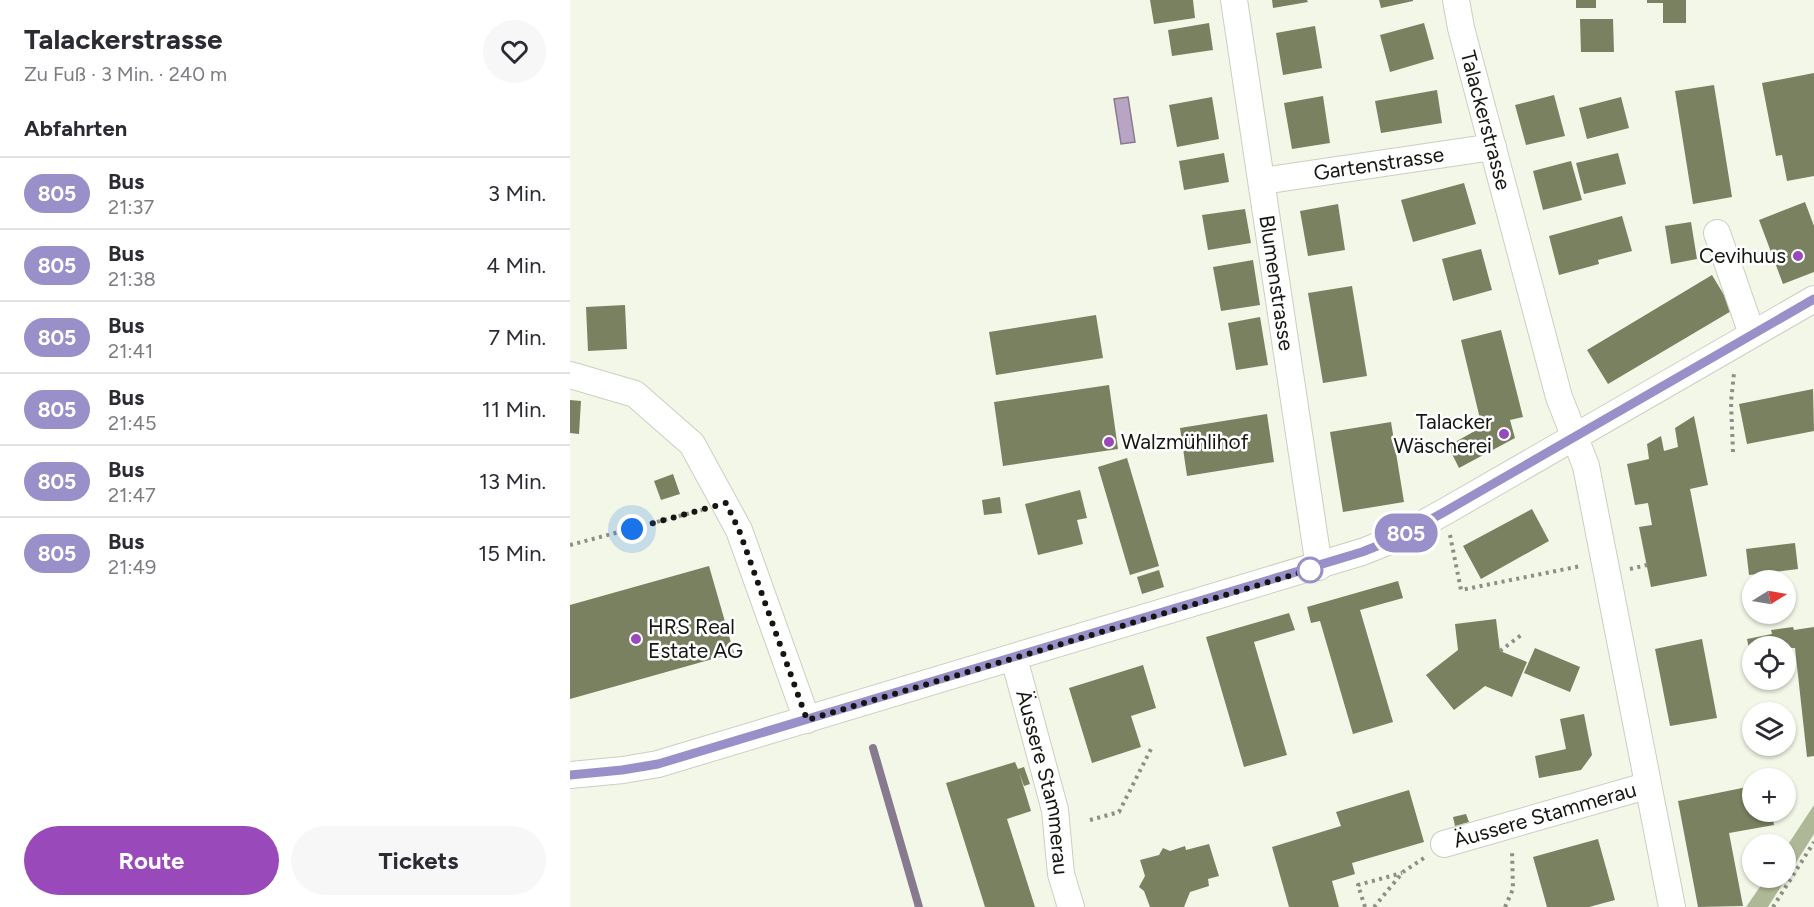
<!DOCTYPE html>
<html lang="de">
<meta charset="utf-8">
<style>
:root{--surface:#fff;--page:#f7f7f7;--text:#2b2b33;--muted:#7c7c81;--line:#e1e1e2;--accent:#9949b9}
body{margin:0;font-family:Figtree,sans-serif;background:var(--page);color:var(--text);height:100vh;display:flex;flex-direction:column;font-size:22px;white-space:nowrap}
*{box-sizing:border-box;margin:0}
p{font-size:20px;color:var(--muted)}
.icon{flex:none;width:33px;height:33px;fill:none;stroke:currentColor;stroke-width:2;stroke-linecap:round;stroke-linejoin:round}
.map{position:relative;flex:1;overflow:hidden}
.details{display:flex;flex-direction:column;background:var(--surface);width:570px}
.details>*{flex:none}
.badge{padding:0 12px;border-radius:20px;font-size:21px;line-height:39px}
.needle{width:39px;rotate:79deg}
.buttons{position:absolute;left:1172px;top:570px;display:grid;gap:12px}
.buttons a{display:grid;place-items:center;width:54px;height:54px;border-radius:50%;background:var(--surface);box-shadow:0 2px 4px #0004;font-size:30px}
.you{position:absolute;width:30px;height:30px;margin:-15px;border:4px solid #fff;border-radius:50%;background:#1a73e8;box-shadow:0 0 0 9px #1a73e833}
.map>.badge{position:absolute;translate:-50% -50%;box-shadow:0 0 0 3px #fff}
h2{padding:0 24px;font-size:22px;line-height:54px}
.round{display:grid;place-items:center;flex:none;width:63px;height:63px;border-radius:32px;background:var(--page)}
.overview{display:flex;align-items:center;justify-content:space-between;height:102px;padding:0 24px}
h1{font-size:28px;font-weight:700;line-height:45px}
.primary-button{display:flex;gap:12px;margin-top:auto;padding:12px 24px}
.primary-button a{flex:1;height:69px;border-radius:36px;background:var(--accent);color:#fff;font-size:24px;font-weight:700;line-height:69px;text-align:center}
.primary-button a+a{background:var(--page);color:var(--text)}
ul{padding:0;list-style:none}
li{display:flex;align-items:center;gap:18px;height:72px;padding:0 24px;border-top:2px solid var(--line)}
li div{flex:1}
li b{display:block;font-size:22px}
li em{font-style:normal}
li .badge{min-width:66px;font-weight:700;text-align:center}
main{display:flex;flex:1;min-height:0}
.map>svg:first-child{display:block}
.forest{fill:#afb896}
.water{fill:#b9a5c3;stroke:#887a8e;stroke-width:1.5}
.lines{fill:none;stroke-linecap:round;stroke-linejoin:round}
.stream{stroke:#887a8e;stroke-width:8}
.building{fill:#798160}
.minor-casing{stroke:#cacfbf;stroke-width:28}
.path{stroke:#8c8f84;stroke-width:4;stroke-dasharray:3 4.5;stroke-linecap:butt}
.minor{stroke:#fff;stroke-width:26}
.line-casing{stroke:#fff;stroke-width:14}
.line{stroke:#9990c9;stroke-width:9}
.walk{stroke:#151611;stroke-width:6;stroke-dasharray:0 10.8}
.poi-dot{fill:#9949b9;stroke:#fff;stroke-width:2}
.stop-dot{fill:#fff;stroke:#9990c9;stroke-width:3}
.labels{text-anchor:middle;stroke-width:5;stroke-linejoin:round;paint-order:stroke}
.street-label{font-size:21px;fill:#151611;stroke:#fff}
.poi-label{font-size:21px;fill:#151611;stroke:#fff;text-anchor:end}
</style>
<main>
<section class="details">
<div class="overview"><div><h1>Talackerstrasse</h1><p>Zu Fuß · 3 Min. · 240 m</p></div><a class="round"><svg class="icon" aria-label="heart" viewBox="0 0 24 24"><path d="M12 20l-8-8c-3-5 5-10 8-4 3-6 11-1 8 4z"/></svg></a></div>
<h2>Abfahrten</h2>
<ul>
<li><span class="badge" style="background:#9990c9;color:#fff">805</span><div><b>Bus</b><p>21:37</p></div><em>3 Min.</em></li>
<li><span class="badge" style="background:#9990c9;color:#fff">805</span><div><b>Bus</b><p>21:38</p></div><em>4 Min.</em></li>
<li><span class="badge" style="background:#9990c9;color:#fff">805</span><div><b>Bus</b><p>21:41</p></div><em>7 Min.</em></li>
<li><span class="badge" style="background:#9990c9;color:#fff">805</span><div><b>Bus</b><p>21:45</p></div><em>11 Min.</em></li>
<li><span class="badge" style="background:#9990c9;color:#fff">805</span><div><b>Bus</b><p>21:47</p></div><em>13 Min.</em></li>
<li><span class="badge" style="background:#9990c9;color:#fff">805</span><div><b>Bus</b><p>21:49</p></div><em>15 Min.</em></li>
</ul>
<div class="primary-button"><a>Route</a><a>Tickets</a></div>
</section>
<div class="map">
<svg width="1244" height="907" viewBox="0 0 1244 907">
<rect width="100%" height="100%" fill="#f2f7e7"/>
<!-- forest -->
<path class="forest" d="M1244,805V834L1198,907H1176L1196,878H1215V849Z"/>
<!-- water -->
<path class="water" d="M558,97L565,142L551,144L544,99Z"/>
<g class="lines">
<!-- stream -->
<path class="stream" d="M303,748L349,907"/>
</g>
<!-- building -->
<path class="building" d="M580,0H623L625,18L584,24Z
M702,0H737L738,2L703,8Z
M809,0H843V1L811,8Z
M1006,0H1026V8H1006Z
M1077,0H1116V23H1093V3H1077Z
M1010,19H1043L1044,52H1011Z
M639,23L643,50L602,56L598,30Z
M854,23L864,59L820,72L810,35Z
M745,26L752,68L713,75L706,33Z
M1244,73V176L1217,181L1212,155L1206,156L1192,83Z
M1144,85L1162,197L1123,204L1105,91Z
M867,90L872,123L811,133L805,101Z
M984,95L995,136L956,145L945,105Z
M753,96L760,143L722,149L714,103Z
M642,97L649,139L607,147L599,105Z
M1051,97L1059,128L1017,139L1009,108Z
M654,153L659,182L614,190L609,161Z
M1048,153L1056,184L1014,194L1006,163Z
M1001,161L1012,200L973,210L963,171Z
M894,183L906,224L843,242L831,200Z
M1235,202L1244,226V272L1213,284L1189,220Z
M768,204L775,250L738,256L730,211Z
M675,209L681,243L638,250L632,215Z
M1052,216L1062,251L1028,260L1029,264L989,275L979,236Z
M1121,222L1127,259L1101,264L1095,226Z
M911,249L922,290L883,301L872,259Z
M683,260L690,305L651,311L643,267Z
M1142,275L1163,310L1038,384L1017,350Z
M782,286L797,376L753,383L738,293Z
M55,305L57,349L18,351L16,307Z
M526,315L533,358L426,375L419,332Z
M690,317L698,365L666,370L658,323Z
M931,330L953,417L940,420L945,438L889,468L878,446L912,427L891,340Z
M539,385L548,449L433,466L424,402Z
M1243,389L1244,431L1177,444L1169,404Z
M0,400L11,401L9,434L0,433Z
M697,414L704,462L617,476L610,428Z
M1124,416L1138,485L1120,489L1137,576L1081,587L1069,527L1082,525L1078,503L1065,505L1057,464L1079,459L1077,444L1091,436L1094,451L1108,447L1105,428Z
M821,422L834,502L773,512L760,432Z
M557,458L589,566L560,575L528,467Z
M103,474L110,494L91,500L84,481Z
M510,490L517,518L507,520L513,544L468,555L455,504Z
M430,497L432,513L414,515L412,500Z
M962,509L979,541L911,579L893,546Z
M1225,543L1228,569L1179,575L1176,549Z
M139,566L164,653L0,699V605Z
M589,570L594,587L572,594L567,577Z
M828,581L833,598L790,610L823,722L783,734L750,621L741,623L737,607Z
M719,613L725,630L684,642L717,755L674,767L636,637Z
M926,619L930,651L957,662L942,697L915,686L884,710L856,675L888,650L885,624Z
M1223,627L1224,630L1244,627V756L1237,757L1225,648L1182,646L1181,658L1177,639L1202,634L1201,630Z
M1132,639L1147,718L1100,726L1085,649Z
M965,648L1010,667L1000,692L954,673Z
M573,665L586,708L561,716L571,747L522,763L499,688Z
M1014,714L1022,755L1011,770L969,778L965,756L996,749L990,719Z
M445,762L448,769L454,767L460,784L454,786L449,772L461,811L437,819L465,907H415L376,783Z
M1182,786V812H1202L1204,825L1159,833L1173,906L1128,907L1108,801Z
M839,790L854,842L782,863L785,874L762,881L769,907H719L702,847L771,826L766,812Z
M896,814L899,822L885,826L883,817Z
M1028,839L1045,900L1019,907H977L963,857Z
M639,844L649,876L638,879L639,886L620,892L614,907H580L574,891L569,887L575,876L570,860L589,855L593,848L600,851L615,846L616,850Z"/>
<g class="lines">
<defs>
<g id="minor">
<path id="s1" d="M664,0L749,567"/>
<path id="s2" d="M886,0L891,28L989,397L1016,466L1102,907"/>
<path id="s3" d="M693,181L923,147"/>
<path d="M1147,233L1182,334"/>
<path d="M0,375L65,394L122,444L169,530L237,720"/>
<path id="s4" d="M444,658L485,810L491,874L501,907"/>
<path d="M0,775L53,770L88,764L792,552L825,539L876,511L1244,299"/>
<path id="s5" d="M874,844L1076,786"/>
</g>
</defs>
<!-- minor casing -->
<use href="#minor" class="minor-casing"/>
<!-- path -->
<path class="path" d="M1163,452L1161,402L1164,373
M880,535L891,590L1011,566
M0,545L132,510
M1060,569L1077,565
M930,651L954,633
M520,820L549,812L581,749
M795,907L788,885L832,873
M804,907L833,872L854,858
M935,907L943,889L942,849
M1203,907L1244,842"/>
<!-- minor -->
<use href="#minor" class="minor"/>
</g>
<g class="lines">
<defs>
<path id="line" d="M0,775L52,770L88,764L792,552L825,539L876,511L1244,299"/>
</defs>
<!-- line casing -->
<use href="#line" class="line-casing"/>
<!-- line -->
<use href="#line" class="line"/>
<!-- walk -->
<path class="walk" d="M62,529L156,503L169,530L237,720L749,567L740,570"/>
</g>
<!-- markers -->
<g class="poi-dot">
<circle cx="1228" cy="256" r="6"/>
<circle cx="934" cy="434" r="6"/>
<circle cx="539" cy="442" r="6"/>
<circle cx="66" cy="639" r="6"/>
</g>
<circle class="stop-dot" cx="740" cy="570" r="12"/>
<g class="labels">
<!-- street labels -->
<g class="street-label">
<text dy="7" stroke="none"><textPath href="#s2" startOffset="124">Talackerstrasse</textPath></text>
<text dy="7" stroke="none"><textPath href="#s3" startOffset="117">Gartenstrasse</textPath></text>
<text dy="7" stroke="none"><textPath href="#s1" startOffset="286">Blumenstrasse</textPath></text>
<text dy="7" stroke="none"><textPath href="#s4" startOffset="128">Äussere Stammerau</textPath></text>
<text dy="7" stroke="none"><textPath href="#s5" startOffset="105">Äussere Stammerau</textPath></text>
</g>
<!-- poi labels -->
<g class="poi-label">
<text x="1216" y="263">Cevihuus</text>
<text x="922" y="429">Talacker<tspan x="922" dy="24">Wäscherei</tspan></text>
<text x="551" y="449" text-anchor="start">Walzmühlihof</text>
<text x="78" y="634" text-anchor="start">HRS Real<tspan x="78" dy="24">Estate AG</tspan></text>
</g>
</g>
</svg>
<div class="buttons">
<a><svg class="needle" viewBox="-14 -14 28 28"><path d="M0-13l5 13h-10z" fill="#e53935"/><path d="M0 13l5-13h-10z" fill="#7c7c81"/></svg></a>
<a><svg class="icon" aria-label="locate" viewBox="0 0 24 24"><circle cx="12" cy="12" r="6"/><path d="M12 2v4M12 18v4M2 12h4M18 12h4"/></svg></a>
<a><svg class="icon" aria-label="layers" viewBox="0 0 24 24"><path d="M12 4l9 5-9 5-9-5zM3 14l9 5 9-5"/></svg></a>
<a>+</a>
<a>−</a>
</div>
<div class="you" style="left:62px;top:529px"></div>
<b class="badge" style="left:836px;top:533px;background:#9990c9;color:#fff">805</b>
</div>
</main>
